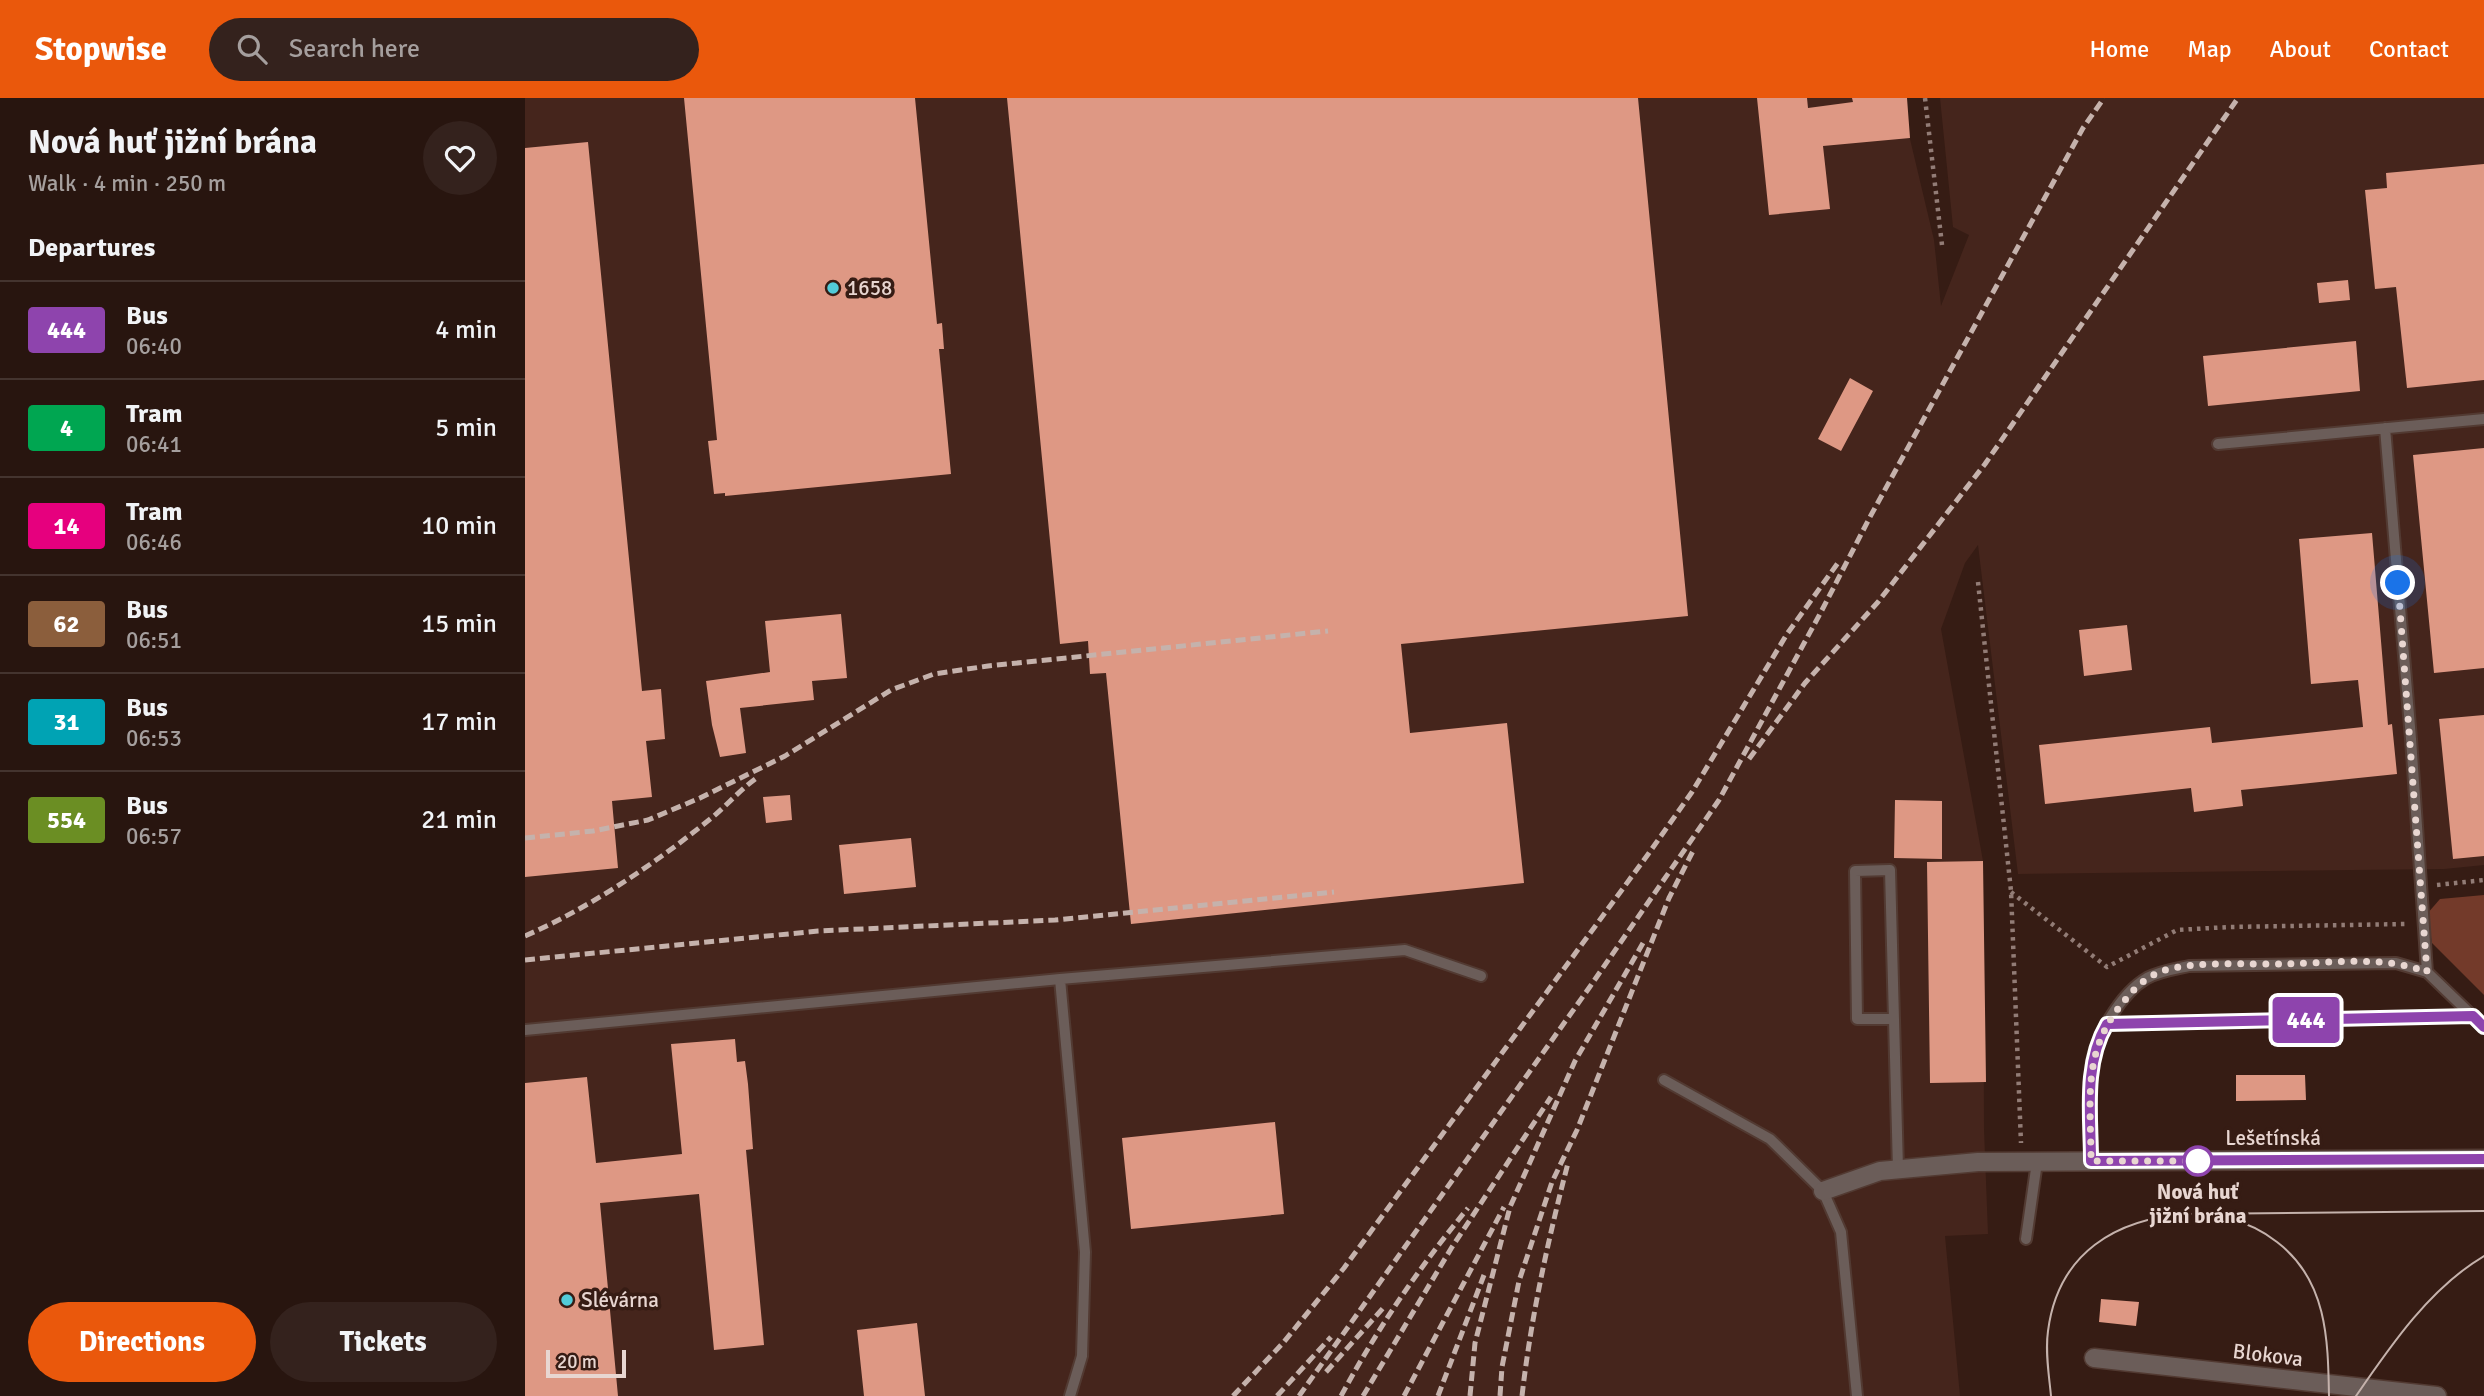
<!DOCTYPE html>
<meta charset="utf-8">
<style>
:root{--surface:#28150f;--page:#34221d;--text:#f1f3f6;--muted:#a59f9e;--line:#44342f;--accent:#ea580c}
body{margin:0;font-family:Signika,sans-serif;background:var(--page);color:var(--text);height:100vh;display:flex;flex-direction:column;font-size:26px;white-space:nowrap}
*{box-sizing:border-box;margin:0}
p{font-size:23px;color:var(--muted)}
.icon{flex:none;width:38px;height:38px;fill:none;stroke:currentColor;stroke-width:2;stroke-linecap:round;stroke-linejoin:round}
.map{position:relative;flex:1;overflow:hidden}
.side{display:flex;flex-direction:column;background:var(--surface);width:525px}
.side>*{flex:none}
.badge{padding:0 14px;border-radius:5px;font-size:24px;line-height:46px}
.scale{position:absolute;left:21px;bottom:18px;width:80px;box-sizing:border-box;padding-left:7px;border:4px solid #e8d6d1;border-top:0;font-size:19px;line-height:24px;white-space:nowrap;color:#e8d6d1;-webkit-text-stroke:5px #361c14;paint-order:stroke}
.you{position:absolute;width:35px;height:35px;margin:-18px;border:5px solid #fff;border-radius:50%;background:#1a73e8;box-shadow:0 0 0 10px #1a73e833}
.map>.badge{position:absolute;translate:-50% -50%;box-shadow:0 0 0 4px #fff}
h2{padding:0 28px;font-size:26px;line-height:63px}
.round{display:grid;place-items:center;flex:none;width:74px;height:74px;border-radius:37px;background:var(--page)}
.head{display:flex;align-items:center;justify-content:space-between;height:119px;padding:0 28px}
h1{font-size:33px;font-weight:800;line-height:52px}
.cta{display:flex;gap:14px;margin-top:auto;padding:14px 28px}
.cta a{flex:1;height:80px;border-radius:42px;background:var(--accent);color:#fff;font-size:28px;font-weight:800;line-height:80px;text-align:center}
.cta a+a{background:var(--page);color:var(--text)}
ul{padding:0;list-style:none}
li{display:flex;align-items:center;gap:21px;height:98px;padding:0 28px;border-top:2px solid var(--line)}
li div{flex:1}
li b{display:block;font-size:26px}
li em{font-style:normal}
li .badge{min-width:77px;font-weight:700;text-align:center}
header{display:flex;align-items:center;gap:42px;box-sizing:border-box;height:98px;padding:0 35px;background:var(--accent);color:#fff}
header strong{font-size:33px}
nav{display:flex;gap:38px;margin-inline-start:auto;font-size:24px}
.search{width:490px;height:63px;background:var(--page);display:flex;align-items:center;gap:18px;box-sizing:border-box;padding:0 24px;border-radius:38px;color:var(--muted);font-size:26px}
main{display:flex;flex:1;min-height:0}
.map>svg:first-child{display:block}
.built{fill:#45251c}
.green{fill:#733a2a}
.building{fill:#de9884}
.lines{fill:none;stroke-linecap:round;stroke-linejoin:round}
.service-casing{stroke:#523a32;stroke-width:14}
.minor-casing{stroke:#523a32;stroke-width:21}
.path{stroke:#927c76;stroke-width:4.5;stroke-dasharray:3.5 5;stroke-linecap:butt}
.service{stroke:#6b5d59;stroke-width:10}
.minor{stroke:#6b5d59;stroke-width:18}
.tram{stroke:#c5b2ac;stroke-width:2}
.rail{stroke:#c5b2ac;stroke-width:5;stroke-dasharray:10 5;stroke-linecap:butt}
.line-casing{stroke:#fff;stroke-width:16}
.line{stroke:#8e44ad;stroke-width:10}
.walk{stroke:#e8d6d1;stroke-width:7;stroke-dasharray:0 12.6}
.poi-dot{fill:#52cbd8;stroke:#361c14;stroke-width:2.5}
.stop-dot{fill:#fff;stroke:#8e44ad;stroke-width:3.5}
.labels{text-anchor:middle;stroke-width:7;stroke-linejoin:round;paint-order:stroke}
.poi-label{font-size:21px;fill:#e8d6d1;stroke:#361c14;text-anchor:start}
.street-label{font-size:21px;fill:#e8d6d1;stroke:#361c14}
.stop-label{font-size:21px;font-weight:bold;fill:#e8d6d1;stroke:#361c14}
</style>
<header>
<strong>Stopwise</strong>
<div class="search"><svg class="icon" aria-label="search" viewBox="0 0 24 24"><circle cx="10" cy="10" r="6"/><path d="M15 15l6 6"/></svg>Search here</div>
<nav><a>Home</a><a>Map</a><a>About</a><a>Contact</a></nav>
</header>
<main>
<section class="side">
<div class="head"><div><h1>Nová huť jižní brána</h1><p>Walk · 4 min · 250 m</p></div><a class="round"><svg class="icon" aria-label="heart" viewBox="0 0 24 24"><path d="M12 20l-8-8c-3-5 5-10 8-4 3-6 11-1 8 4z"/></svg></a></div>
<h2>Departures</h2>
<ul>
<li><span class="badge" style="background:#8e44ad;color:#fff">444</span><div><b>Bus</b><p>06:40</p></div><em>4 min</em></li>
<li><span class="badge" style="background:#00a651;color:#fff">4</span><div><b>Tram</b><p>06:41</p></div><em>5 min</em></li>
<li><span class="badge" style="background:#e6007e;color:#fff">14</span><div><b>Tram</b><p>06:46</p></div><em>10 min</em></li>
<li><span class="badge" style="background:#8b5e3c;color:#fff">62</span><div><b>Bus</b><p>06:51</p></div><em>15 min</em></li>
<li><span class="badge" style="background:#00a3b4;color:#fff">31</span><div><b>Bus</b><p>06:53</p></div><em>17 min</em></li>
<li><span class="badge" style="background:#6b8e23;color:#fff">554</span><div><b>Bus</b><p>06:57</p></div><em>21 min</em></li>
</ul>
<div class="cta"><a>Directions</a><a>Tickets</a></div>
</section>
<div class="map">
<svg width="1959" height="1298" viewBox="0 0 1959 1298">
<rect width="100%" height="100%" fill="#361c14"/>
<!-- built -->
<path class="built" d="M0,0H1381L1385,41L1409,142L1416,208L1444,137L1428,129L1415,0H1959V767L1919,771L1493,776L1453,447L1440,465L1416,531L1458,763L1459,1031L1463,1136L1420,1138L1435,1298H0Z"/>
<!-- green -->
<path class="green" d="M1959,797V897L1907,845L1902,816L1915,801Z"/>
<!-- building -->
<path class="building" d="M159,0H390L412,226L417,225L419,251H414L426,376L200,398V395L189,396L183,343L192,342Z
M482,0H1113L1163,518L876,546L885,635L982,625L999,785L606,826L581,575L565,576L563,543L535,546Z
M1232,0H1282L1283,10L1328,4L1327,0H1382L1385,40L1298,48L1305,111L1244,117Z
M63,44L117,593L136,591L140,641L121,643L127,699L87,703L93,770L0,779V50Z
M1959,66V282L1882,290L1871,189L1850,191L1840,92L1862,90L1861,75Z
M1823,182L1825,202L1794,205L1792,185Z
M1831,243L1835,293L1683,308L1678,258Z
M1325,280L1348,293L1316,353L1293,341Z
M1959,350V570L1909,575L1888,357Z
M1847,435L1863,627L1867,626L1872,676L1716,692L1718,708L1669,714L1666,690L1520,706L1514,647L1685,629L1687,645L1838,629L1833,582L1786,586L1774,441Z
M316,516L322,580L287,583L289,602L215,610L221,655L195,659L187,627L181,583L245,574L240,523Z
M1602,527L1607,572L1559,578L1554,532Z
M1959,617V758L1928,761L1914,621Z
M265,697L267,722L241,725L238,699Z
M1370,702L1417,703V761L1369,760Z
M386,740L391,789L319,796L314,747Z
M1458,763L1461,984L1405,985L1402,764Z
M210,941L212,964L220,963L223,986L228,1051L221,1052L239,1247L189,1252L174,1096L75,1105L93,1298H0V985L62,979L71,1065L157,1056L146,946Z
M1711,977H1780L1781,1002L1711,1003Z
M750,1024L759,1116L606,1131L597,1040Z
M1576,1201L1614,1204L1611,1228L1574,1224Z
M392,1225L400,1298H339L332,1232Z"/>
<g class="lines">
<defs>
<path id="service" d="M1860,330L1886,641L1902,874
M1693,346L1959,321
M535,881L560,1154L557,1258L545,1298
M1369,921H1332L1330,773L1365,772L1373,1071
M1582,926L1948,918
M0,932L535,881L880,852L956,878
M1139,982L1245,1041L1298,1093L1316,1134L1332,1298
M1566,1063C1566,1033 1564,1001 1566,970C1569,940 1596,895 1622,880C1635,873 1650,871 1664,868L1871,865L1902,874L1959,929
M1501,1141L1512,1064"/>
<path id="minor" d="M1298,1093L1355,1073L1453,1064L1959,1061
M1569,1260L1912,1298"/>
</defs>
<!-- service casing -->
<use href="#service" class="service-casing"/>
<!-- minor casing -->
<use href="#minor" class="minor-casing"/>
<!-- path -->
<path class="path" d="M1400,0L1417,147
M1453,484L1486,793L1496,1045
M1912,787L1959,782
M1486,794L1582,869L1652,832L1704,829L1881,826V824"/>
<!-- service -->
<use href="#service" class="service"/>
<!-- minor -->
<use href="#minor" class="minor"/>
<!-- tram -->
<path class="tram" d="M1704,1121C1722,1125 1738,1133 1752,1144C1802,1182 1803,1241 1804,1298
M1526,1298C1524,1277 1520,1254 1523,1233C1533,1155 1591,1120 1664,1116L1959,1113
M1831,1298C1866,1247 1905,1190 1959,1158"/>
<!-- rail -->
<path class="rail" d="M1224,661L1280,585L1353,504L1460,366L1713,0
M0,740L68,733L123,722L175,700L260,658L366,592L409,576L463,568L803,533
M0,838C68,808 131,765 189,718C204,705 217,690 233,679
M0,862L293,833L530,822L809,794
M801,1274L859,1209
M708,1298L758,1245L819,1170L1124,755L1167,694L1262,536L1315,462
M752,1298L806,1239
M774,1298L1064,890L1194,702L1296,514L1345,419L1558,30L1579,0
M816,1298C854,1228 893,1171 943,1110
M838,1298L927,1149L1026,999
M879,1298L979,1109
M913,1298L959,1177
M945,1298L950,1245L985,1109L1050,963L1118,845
M975,1298L977,1269L994,1183L1027,1084L1052,1032L1144,800L1168,753
M997,1298C1006,1219 1023,1142 1043,1065"/>
</g>
<g class="lines">
<defs>
<path id="line" d="M1959,929L1948,918L1582,926C1558,967 1566,1018 1566,1063L1959,1061"/>
</defs>
<!-- line casing -->
<use href="#line" class="line-casing"/>
<!-- line -->
<use href="#line" class="line"/>
<!-- walk -->
<path class="walk" d="M1673,1063H1566C1566,1001 1556,953 1600,902C1610,889 1622,879 1637,873C1672,862 1722,867 1759,866C1806,865 1858,857 1902,874L1873,485"/>
</g>
<!-- markers -->
<g class="poi-dot">
<circle cx="308" cy="190" r="7"/>
<circle cx="42" cy="1202" r="7"/>
</g>
<circle class="stop-dot" cx="1673" cy="1063" r="14"/>
<g class="labels">
<!-- poi labels -->
<g class="poi-label">
<text x="322" y="197">1658</text>
<text x="56" y="1209">Slévárna</text>
</g>
<!-- street labels -->
<g class="street-label">
<text x="1748" y="1047">Lešetínská</text>
<text transform="translate(1743 1257) rotate(7)" y="7">Blokova</text>
</g>
<!-- stop labels -->
<g class="stop-label">
<text x="1673" y="1101">Nová huť<tspan x="1673" dy="24">jižní brána</tspan></text>
</g>
</g>
</svg>
<div class="scale">20 m</div>
<div class="you" style="left:1873px;top:485px"></div>
<b class="badge" style="left:1781px;top:922px;background:#8e44ad;color:#fff">444</b>
</div>
</main>
